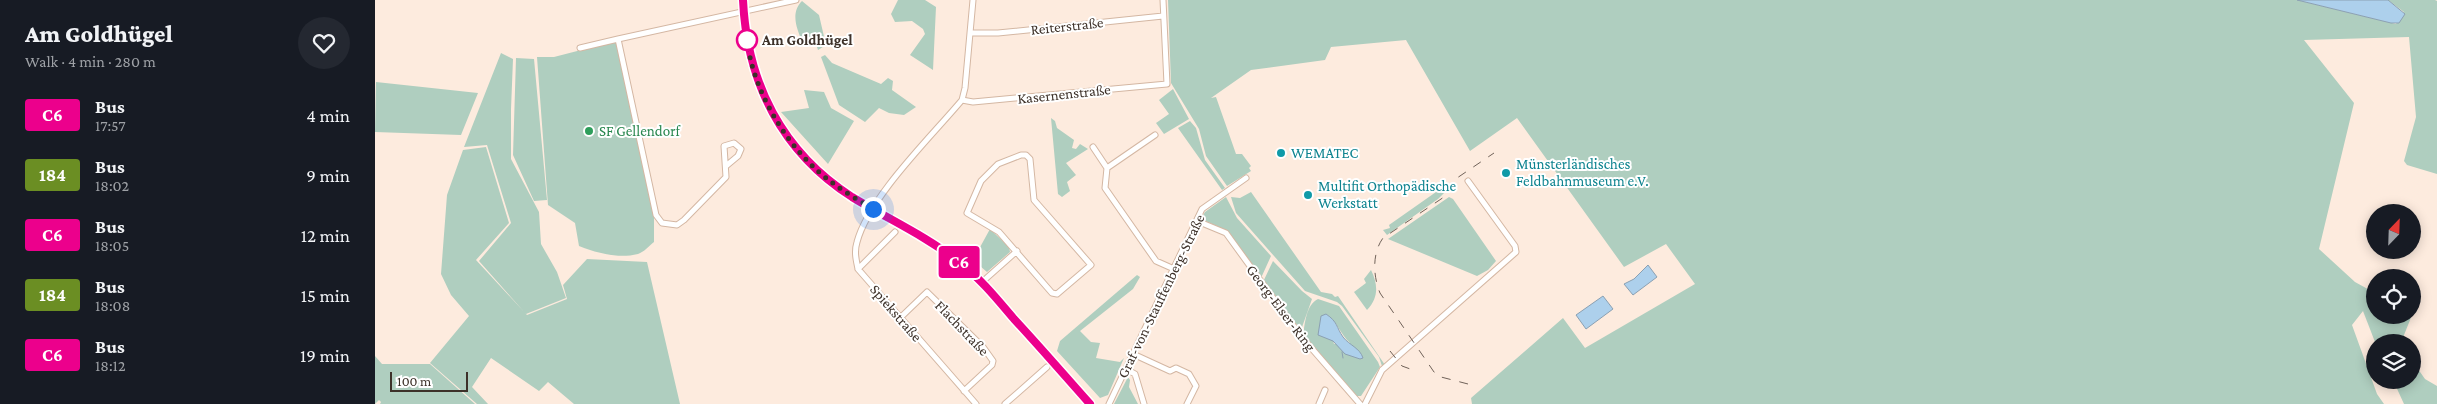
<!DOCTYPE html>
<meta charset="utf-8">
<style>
:root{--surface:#171b24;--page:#242831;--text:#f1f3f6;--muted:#9ea1a6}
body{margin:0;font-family:"Crimson Pro",serif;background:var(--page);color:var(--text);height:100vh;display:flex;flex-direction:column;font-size:19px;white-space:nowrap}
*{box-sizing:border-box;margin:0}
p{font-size:16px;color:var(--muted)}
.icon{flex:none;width:28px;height:28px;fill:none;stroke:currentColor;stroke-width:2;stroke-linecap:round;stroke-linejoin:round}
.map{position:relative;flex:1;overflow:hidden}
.panel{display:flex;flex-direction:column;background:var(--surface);width:375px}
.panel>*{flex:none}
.badge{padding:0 10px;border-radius:4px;font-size:18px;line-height:32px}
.needle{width:32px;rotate:23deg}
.fabs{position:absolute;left:1991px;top:204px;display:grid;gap:10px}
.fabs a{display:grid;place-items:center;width:55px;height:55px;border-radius:50%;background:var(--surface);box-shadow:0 2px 12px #0003;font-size:25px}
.scale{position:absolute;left:15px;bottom:12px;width:78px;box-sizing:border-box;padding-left:5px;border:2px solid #3d3129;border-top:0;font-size:14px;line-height:18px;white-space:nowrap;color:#3d3129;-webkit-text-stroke:4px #fff;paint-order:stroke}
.you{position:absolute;width:25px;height:25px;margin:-12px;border:4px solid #fff;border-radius:50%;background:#1a73e8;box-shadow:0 0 0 8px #1a73e833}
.map>.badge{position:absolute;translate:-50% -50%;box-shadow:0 0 0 2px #fff}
.round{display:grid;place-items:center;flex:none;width:52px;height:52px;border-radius:26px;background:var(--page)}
.summary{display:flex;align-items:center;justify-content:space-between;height:85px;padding:0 25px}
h1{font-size:24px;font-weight:800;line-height:38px}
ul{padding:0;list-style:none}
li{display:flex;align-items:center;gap:15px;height:60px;padding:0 25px}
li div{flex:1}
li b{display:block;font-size:19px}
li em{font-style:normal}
li .badge{min-width:55px;font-weight:700;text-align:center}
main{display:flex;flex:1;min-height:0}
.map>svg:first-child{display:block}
.green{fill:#afcebf;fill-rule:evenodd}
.water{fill:#add0ec;stroke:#8ba0b2}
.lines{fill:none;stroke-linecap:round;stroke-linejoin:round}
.stream{stroke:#8ba0b2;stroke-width:1}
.street-casing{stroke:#d4b7a3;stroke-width:7}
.secondary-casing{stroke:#d4b7a3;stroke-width:9}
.street{stroke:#fff;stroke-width:5}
.secondary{stroke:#fff;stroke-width:8}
.rail{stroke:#706259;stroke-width:1;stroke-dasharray:9 9;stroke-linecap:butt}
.line-casing{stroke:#fff;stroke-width:11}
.line{stroke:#ec008c;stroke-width:8}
.walk{stroke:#3d3129;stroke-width:5;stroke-dasharray:0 9}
.stop-dot{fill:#fff;stroke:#ec008c;stroke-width:2.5}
.leisure-dot{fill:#2e9e5b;stroke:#fff;stroke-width:2}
.culture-dot{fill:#0f9aa8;stroke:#fff;stroke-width:2}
.labels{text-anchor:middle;stroke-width:4;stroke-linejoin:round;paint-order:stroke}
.street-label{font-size:15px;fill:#3d3129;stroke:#fff}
.stop-label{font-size:15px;font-weight:bold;fill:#3d3129;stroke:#fff;text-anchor:start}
.leisure-label{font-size:15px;fill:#27864d;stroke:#fff;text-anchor:start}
.culture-label{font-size:15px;fill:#0d838f;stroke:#fff;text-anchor:start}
</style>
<main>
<section class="panel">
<div class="summary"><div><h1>Am Goldhügel</h1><p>Walk · 4 min · 280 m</p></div><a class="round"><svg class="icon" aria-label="heart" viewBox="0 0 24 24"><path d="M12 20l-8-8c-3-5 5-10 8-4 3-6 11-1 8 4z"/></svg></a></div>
<ul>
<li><span class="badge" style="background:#ec008c;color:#fff">C6</span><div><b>Bus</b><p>17:57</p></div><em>4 min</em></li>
<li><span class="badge" style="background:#6b8e23;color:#fff">184</span><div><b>Bus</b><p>18:02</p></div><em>9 min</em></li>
<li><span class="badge" style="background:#ec008c;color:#fff">C6</span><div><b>Bus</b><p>18:05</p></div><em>12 min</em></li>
<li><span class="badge" style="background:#6b8e23;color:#fff">184</span><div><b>Bus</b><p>18:08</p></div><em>15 min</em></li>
<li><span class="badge" style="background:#ec008c;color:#fff">C6</span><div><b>Bus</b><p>18:12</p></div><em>19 min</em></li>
</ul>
</section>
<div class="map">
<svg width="2062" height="404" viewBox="0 0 2062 404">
<rect width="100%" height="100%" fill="#fdebde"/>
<!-- green -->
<path class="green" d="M523,0H550L561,7L558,70L535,55L550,34L548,29L537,21L520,22L516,14Z
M793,0H1922L2021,24L2029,12L2013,0H2060L2062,1V174L2032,165L2029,161L2041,117L2034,37L1929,40L1979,103L1944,249L1980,282L2000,293V315H2037L2029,335V342H2000L1988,311L1977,325L2002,394L2009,404H1097L1096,398L1188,318L1210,348L1320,284L1291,244L1249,267L1142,118L1095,151L1031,40L956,47L950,60L876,70L836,98L841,97L861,154H867L876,166L874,168L876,171L852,186L831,156L824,129L796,83Z
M427,1L444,15L451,45L443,50L440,41H427C422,29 415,13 427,1Z
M241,41L279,217V242C274,246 269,252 263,254C243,259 222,253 204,246L200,223L173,205L162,57H179Z
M126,53L138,59L136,109V159L164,212L166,244L182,272L191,298L151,314L104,261L136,223L112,145L89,147Z
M450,55L457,63L506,84L513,78L518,81L517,90L541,107L529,115L514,113L504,108L490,122L464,105L446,57Z
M141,58L159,59L172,200L159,201L138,155Z
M1,82L103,93L86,135L0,132Z
M798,89L814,119L789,134L781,123L794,114L784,100Z
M429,90L449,92L456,108L479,121L453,164L406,112L434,108Z
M676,118L680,121L682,128L699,140L697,148L701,149L705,144L713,149L691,163L701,175L692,182L695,191L687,197L683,194Z
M815,121L821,128L830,160L850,188L847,190L803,128Z
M111,147L134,223L101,260L152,315L192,299L188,285L212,259L272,262L305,404H199L173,382L164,391L116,358L97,387L113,404H102L55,363L94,316L76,295L66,274L72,195L88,150Z
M1071,185L1073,189L1063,199L1012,235L1008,230L1015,228L1014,225Z
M876,192L946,292L957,294L960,297L963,296L1010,365L1007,366L1004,357L967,306L962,302L930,291L861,213L856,197L865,198Z
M851,197L862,218L896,256L886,278L853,231L826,219L830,212Z
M1074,197L1078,199L1121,261L1113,270L1102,276L1013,239Z
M615,229L634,247L635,252L612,272L598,260Z
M898,261L927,291L937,299L926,330L888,282Z
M996,270C1003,284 1004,298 992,310L979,292L991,283L989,279Z
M762,275L765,277L758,289L705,331L716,342L725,343L721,358L745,362L749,358L733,395L725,398L682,351L685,341Z
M943,299L964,306L1003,362L1005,367L986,396H981L928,336C930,323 931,305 943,299ZM951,314C963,322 965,334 975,343L959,344Z
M0,356L7,364H55L100,404H5L6,402L4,400L0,404Z
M2038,362L2050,379L2062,386V404H2029L2018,380H2038Z
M753,377L755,380L754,387L763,404H739Z"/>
<!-- water -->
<path class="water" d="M1922,0H2013L2030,14L2024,23H2016Z
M1273,265L1282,277L1258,295L1249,284L1259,279Z
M1228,296L1238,309L1211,329L1201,315Z
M951,314C963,322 961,327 968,337C974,345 985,348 988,358L985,359L970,354L958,341L943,335L946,316Z"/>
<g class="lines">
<!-- stream -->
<path class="stream" d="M967,352L968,358"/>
<defs>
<path id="street" d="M598,0L590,88L587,100C556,137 494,197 482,242C479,252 481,259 483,269L601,404
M595,33H623L788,16
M205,48L243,39
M587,100L598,102L792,84L788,0
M780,135L732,168L730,188L781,261L799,269
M718,147L732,168
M646,155H651L655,159L659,200L716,265L682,294L677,293L624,232L592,213L606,181L623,164Z
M351,166L363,156L366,149L359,143L349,146L351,177L309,220L302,225L287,223L281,215L243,39L421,0
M822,221L851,233L925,335L985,404
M483,269L520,232
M606,283L642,251
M525,318L552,292L608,347L618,361L617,365L589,391
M758,354L795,371L801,368L814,374L821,386L812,404
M751,369L760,374L769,404
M630,404L672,367
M734,404L827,209L871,178
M944,404L950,390
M990,404L1007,370L1141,252L1140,246L1093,181"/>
<path id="secondary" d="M368,0C372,81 408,153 477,197C513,219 551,236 584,262C605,278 622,299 639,319C665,347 690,376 715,404"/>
</defs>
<!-- street casing -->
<use href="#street" class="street-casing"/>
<!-- secondary casing -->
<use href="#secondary" class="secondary-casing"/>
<!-- street -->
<use href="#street" class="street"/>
<!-- secondary -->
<use href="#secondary" class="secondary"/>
<!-- rail -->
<path class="rail" d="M1015,351L1027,366L1038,370
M1093,384L1066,377L1059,372L1005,293C998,276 997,253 1008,238L1072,195L1082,178L1119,153"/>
</g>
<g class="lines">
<defs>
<path id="line" d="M368,0C372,83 407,152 477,197C513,219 551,236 584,262C605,278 622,299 639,319C665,347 690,376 715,404"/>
</defs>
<!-- line casing -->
<use href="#line" class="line-casing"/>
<!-- line -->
<use href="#line" class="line"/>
<!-- walk -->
<path class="walk" d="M372,40C378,92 414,152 459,184C471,193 485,201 498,209"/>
</g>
<!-- markers -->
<circle class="stop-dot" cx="372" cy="40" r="10"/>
<circle class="leisure-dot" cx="214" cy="131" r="5"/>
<g class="culture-dot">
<circle cx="906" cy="153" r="5"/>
<circle cx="1131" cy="173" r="5"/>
<circle cx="933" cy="195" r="5"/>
</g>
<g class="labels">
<!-- street labels -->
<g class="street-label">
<text transform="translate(692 26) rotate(-6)" y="5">Reiterstraße</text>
<text transform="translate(689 94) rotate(-6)" y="5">Kasernenstraße</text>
<text transform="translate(786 296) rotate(-64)" y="5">Graf-von-Stauffenberg-Straße</text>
<text transform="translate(906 308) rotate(53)" y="5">Georg-Elser-Ring</text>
<text transform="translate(521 313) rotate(49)" y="5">Spiekstraße</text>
<text transform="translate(587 328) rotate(46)" y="5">Flachstraße</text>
</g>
<!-- stop labels -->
<g class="stop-label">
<text x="387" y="45">Am Goldhügel</text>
</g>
<!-- leisure labels -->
<g class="leisure-label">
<text x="224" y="136">SF Gellendorf</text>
</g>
<!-- culture labels -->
<g class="culture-label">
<text x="916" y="158">WEMATEC</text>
<text x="1141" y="169">Münsterländisches<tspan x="1141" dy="17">Feldbahnmuseum e.V.</tspan></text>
<text x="943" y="191">Multifit Orthopädische<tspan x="943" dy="17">Werkstatt</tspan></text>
</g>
</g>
</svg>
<div class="fabs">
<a><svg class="needle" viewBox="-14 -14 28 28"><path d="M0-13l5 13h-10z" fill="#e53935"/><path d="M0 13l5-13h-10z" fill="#9ea1a6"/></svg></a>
<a><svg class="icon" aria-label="locate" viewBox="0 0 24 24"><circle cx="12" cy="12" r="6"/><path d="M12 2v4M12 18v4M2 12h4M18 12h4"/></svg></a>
<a><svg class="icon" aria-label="layers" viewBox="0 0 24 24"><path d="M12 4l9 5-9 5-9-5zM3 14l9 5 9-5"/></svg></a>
</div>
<div class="scale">100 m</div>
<div class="you" style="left:498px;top:209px"></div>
<b class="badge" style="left:584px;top:262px;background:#ec008c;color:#fff">C6</b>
</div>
</main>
